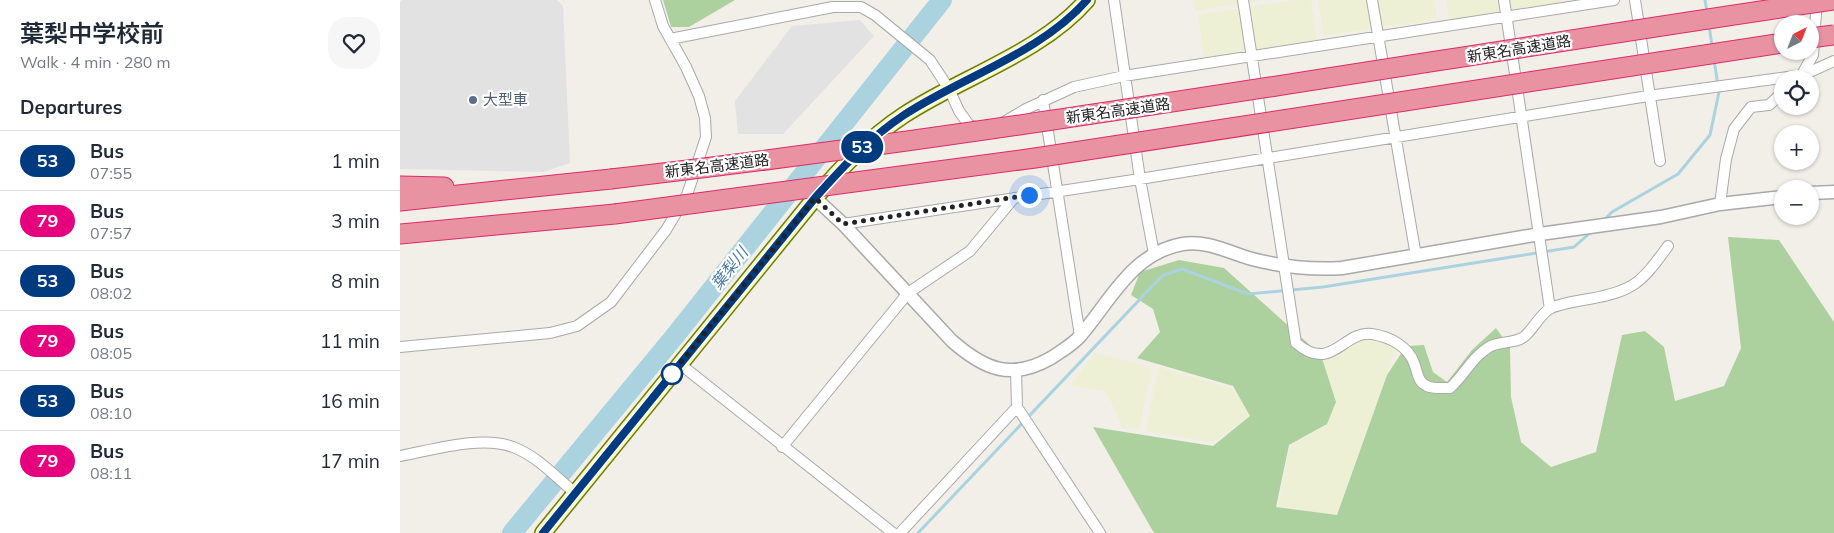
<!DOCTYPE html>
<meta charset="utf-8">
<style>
:root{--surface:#fff;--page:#f6f6f7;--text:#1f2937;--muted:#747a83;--line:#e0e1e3}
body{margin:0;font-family:Mulish,"Noto Sans JP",sans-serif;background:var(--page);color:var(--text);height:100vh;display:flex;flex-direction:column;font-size:19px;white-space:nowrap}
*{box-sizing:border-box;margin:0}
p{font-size:16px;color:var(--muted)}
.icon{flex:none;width:28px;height:28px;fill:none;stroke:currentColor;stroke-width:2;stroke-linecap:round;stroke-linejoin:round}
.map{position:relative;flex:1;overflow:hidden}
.sheet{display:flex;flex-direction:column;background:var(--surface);width:400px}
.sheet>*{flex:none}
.badge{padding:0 10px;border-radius:16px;font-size:18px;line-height:32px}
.needle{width:32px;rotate:42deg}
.buttons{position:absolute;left:1374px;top:15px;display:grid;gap:10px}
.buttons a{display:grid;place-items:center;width:45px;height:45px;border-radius:50%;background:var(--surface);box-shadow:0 1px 4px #0004;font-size:25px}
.you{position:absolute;width:25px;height:25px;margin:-12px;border:4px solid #fff;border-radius:50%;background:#1a73e8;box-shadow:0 0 0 8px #1a73e833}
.map>.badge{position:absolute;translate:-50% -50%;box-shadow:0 0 0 2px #fff}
h2{padding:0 20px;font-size:19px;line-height:45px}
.round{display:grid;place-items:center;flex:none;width:52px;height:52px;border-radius:20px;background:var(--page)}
.overview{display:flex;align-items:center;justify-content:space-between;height:85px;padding:0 20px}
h1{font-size:24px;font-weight:600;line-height:38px}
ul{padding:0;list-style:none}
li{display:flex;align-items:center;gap:15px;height:60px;padding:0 20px;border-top:1px solid var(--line)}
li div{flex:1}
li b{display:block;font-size:19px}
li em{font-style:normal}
li .badge{min-width:55px;font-weight:700;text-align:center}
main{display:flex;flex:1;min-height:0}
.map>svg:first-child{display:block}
.farmland{fill:#eef0d5}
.forest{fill:#add19e}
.parking{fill:#e2e2e2}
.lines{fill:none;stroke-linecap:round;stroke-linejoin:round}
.stream{stroke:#aad3df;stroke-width:3}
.river{stroke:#aad3df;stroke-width:20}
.minor-casing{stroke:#a9a9a9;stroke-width:12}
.tertiary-casing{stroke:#a9a9a9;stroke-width:15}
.secondary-casing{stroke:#707d05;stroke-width:18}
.motorway-casing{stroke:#dc2a67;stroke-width:21}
.minor{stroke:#fff;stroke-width:10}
.tertiary{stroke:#fff;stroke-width:12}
.secondary{stroke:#f7fabf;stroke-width:15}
.motorway{stroke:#e892a2;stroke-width:19}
.motorway-bridge-casing{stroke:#dc2a67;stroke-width:21;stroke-linecap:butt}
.motorway-bridge{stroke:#e892a2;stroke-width:19}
.line-casing{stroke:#fff;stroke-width:11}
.line{stroke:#003b80;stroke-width:8}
.walk{stroke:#222;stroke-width:5;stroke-dasharray:0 9}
.service-dot{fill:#5c6f8a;stroke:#fff;stroke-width:2}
.stop-dot{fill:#fff;stroke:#003b80;stroke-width:2.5}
.labels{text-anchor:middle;stroke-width:4.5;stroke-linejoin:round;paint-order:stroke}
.street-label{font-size:15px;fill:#222;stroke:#fff}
.service-label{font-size:15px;fill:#4e5e75;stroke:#fff;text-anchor:start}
.water-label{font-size:16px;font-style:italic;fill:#4a7aab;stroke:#fff}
</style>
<main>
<section class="sheet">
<div class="overview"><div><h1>葉梨中学校前</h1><p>Walk · 4 min · 280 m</p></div><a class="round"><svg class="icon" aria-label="heart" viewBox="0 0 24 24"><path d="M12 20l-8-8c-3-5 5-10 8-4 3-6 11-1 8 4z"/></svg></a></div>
<h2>Departures</h2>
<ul>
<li><span class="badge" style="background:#003b80;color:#fff">53</span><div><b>Bus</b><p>07:55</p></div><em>1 min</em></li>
<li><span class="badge" style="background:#e6007e;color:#fff">79</span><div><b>Bus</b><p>07:57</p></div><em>3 min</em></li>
<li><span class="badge" style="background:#003b80;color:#fff">53</span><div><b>Bus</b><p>08:02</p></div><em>8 min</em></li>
<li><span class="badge" style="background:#e6007e;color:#fff">79</span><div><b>Bus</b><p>08:05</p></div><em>11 min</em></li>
<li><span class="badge" style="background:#003b80;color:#fff">53</span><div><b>Bus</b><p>08:10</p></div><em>16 min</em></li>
<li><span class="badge" style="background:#e6007e;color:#fff">79</span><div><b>Bus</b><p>08:11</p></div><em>17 min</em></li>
</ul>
</section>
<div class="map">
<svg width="1434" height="533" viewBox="0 0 1434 533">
<rect width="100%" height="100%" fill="#f2efe9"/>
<!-- farmland -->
<path class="farmland" d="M794,0H865L795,11Z
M893,0H911L917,40L804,58L798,15Z
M918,0H1034L1037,19L924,36Z
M1046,0H1162L1163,9L1050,27Z
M964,337L997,346L937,515L878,507L890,446L927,424L921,355Z
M695,353L752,367L739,429L723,428L706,391L670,386Z
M758,367L831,388L838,395L850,416L813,443L746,431Z"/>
<!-- forest -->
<path class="forest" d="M263,0H335L289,27H271Z
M1328,237L1379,240L1434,322V533H754L693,427L813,446L850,416L833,386L737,358L760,332L753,309L731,295L740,272L779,260L824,268L921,355L936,402L927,424L889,445L876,507L937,515L987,375L1006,346L1024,345L1033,372L1047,382L1072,350L1096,328L1110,348L1111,397L1121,442L1151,467L1196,452L1222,335L1245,331L1264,347L1275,401L1324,386L1341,348Z"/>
<!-- parking -->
<path class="parking" d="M2,0H157L163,6L170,163L143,172L0,169V2Z
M460,20L474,36L383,134H338L335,101L392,26Z"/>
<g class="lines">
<!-- stream -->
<path class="stream" d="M1305,0L1307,12
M1309,25L1312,46
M1203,221L1212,212L1278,174L1310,135L1319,92L1314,60
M518,533L762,276L782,269L848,294L923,287L1174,247L1191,232"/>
<!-- river -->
<path class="river" d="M112,533L274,337L542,0"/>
<defs>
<path id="minor" d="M714,0L740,179L754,254
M843,0L896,343C932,374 943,330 972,334C990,337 1008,346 1014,363C1018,372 1017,382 1027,386C1033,389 1043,388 1050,388C1065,375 1070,359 1089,347C1099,341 1116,344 1125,336C1134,328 1141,313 1151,308C1163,303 1177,301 1189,299C1234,291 1241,283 1268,246
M972,0L1016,256
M1104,0L1150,309
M1235,0L1260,161
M270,39L433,7H461L475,15L530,60L549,89L559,111L569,125L580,128
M1401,76L1413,55L1417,0
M643,100L680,336
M604,122L626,109L674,87L724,76L1214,0
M1320,204L1326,159L1334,129L1351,107L1369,105L1382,93
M443,224L740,179L1248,96L1403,75L1434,61
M0,347L150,333L177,326L211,302L266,230L287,195L306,137L305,118L299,96L286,67L263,26L255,0
M280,364L493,533
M616,370L617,407L700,533
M382,447L508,293L570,251L614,198
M0,456C33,450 81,435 113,447C137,456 156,477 175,493
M500,533L617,407"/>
<path id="tertiary" d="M1410,193L1434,192
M415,198L443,224L552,341C584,369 611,381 651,358C661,351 673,345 681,335C710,301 733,252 783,244C807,240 830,253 852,259C883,267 911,270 942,268L1140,234L1261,217L1320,204L1382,197"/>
<path id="secondary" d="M143,533L415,198C442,167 469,138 504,115C562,77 641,53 687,0"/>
<path id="motorway" d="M0,186L44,187
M0,201L211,179
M0,234L215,214"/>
</defs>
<!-- minor casing -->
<use href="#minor" class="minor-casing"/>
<!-- tertiary casing -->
<use href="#tertiary" class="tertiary-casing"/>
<!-- secondary casing -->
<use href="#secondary" class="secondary-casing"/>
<!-- motorway casing -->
<use href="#motorway" class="motorway-casing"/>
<!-- minor -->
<use href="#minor" class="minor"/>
<!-- tertiary -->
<use href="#tertiary" class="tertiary"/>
<!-- secondary -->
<use href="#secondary" class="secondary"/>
<!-- motorway -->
<use href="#motorway" class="motorway"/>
<defs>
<path id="motorway-bridge" d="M1410,38L1434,35
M211,179C620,132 1026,60 1434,0
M215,214L635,158L1382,43"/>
</defs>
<!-- motorway-bridge casing -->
<use href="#motorway-bridge" class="motorway-bridge-casing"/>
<!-- motorway-bridge -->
<use href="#motorway-bridge" class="motorway-bridge"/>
</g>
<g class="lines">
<defs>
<path id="line" d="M143,533L415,198C443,167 469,138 504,115C562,77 641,53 687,0"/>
</defs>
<!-- line casing -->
<use href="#line" class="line-casing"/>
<!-- line -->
<use href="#line" class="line"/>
<!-- walk -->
<path class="walk" d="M272,374L268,378L415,198L443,224L629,195"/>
</g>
<!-- markers -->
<circle class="service-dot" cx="73" cy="100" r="5"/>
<circle class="stop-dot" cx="272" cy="374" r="10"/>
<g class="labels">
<!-- street labels -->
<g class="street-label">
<text transform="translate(1119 49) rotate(-9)" y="5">新東名高速道路</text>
<text transform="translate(718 111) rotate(-8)" y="5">新東名高速道路</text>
<text transform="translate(317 166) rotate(-7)" y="5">新東名高速道路</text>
</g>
<!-- service labels -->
<g class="service-label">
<text x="83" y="105">大型車</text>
</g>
<!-- water labels -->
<g class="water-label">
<text transform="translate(329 268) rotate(-52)" y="6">葉梨川</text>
</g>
</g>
</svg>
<div class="buttons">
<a><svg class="needle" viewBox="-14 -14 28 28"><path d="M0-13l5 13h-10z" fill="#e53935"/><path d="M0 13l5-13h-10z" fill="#747a83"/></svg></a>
<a><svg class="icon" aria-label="locate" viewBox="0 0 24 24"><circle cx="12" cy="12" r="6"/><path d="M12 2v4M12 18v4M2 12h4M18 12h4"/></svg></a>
<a>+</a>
<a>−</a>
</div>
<div class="you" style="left:629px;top:195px"></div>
<b class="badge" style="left:462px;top:147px;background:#003b80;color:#fff">53</b>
</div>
</main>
